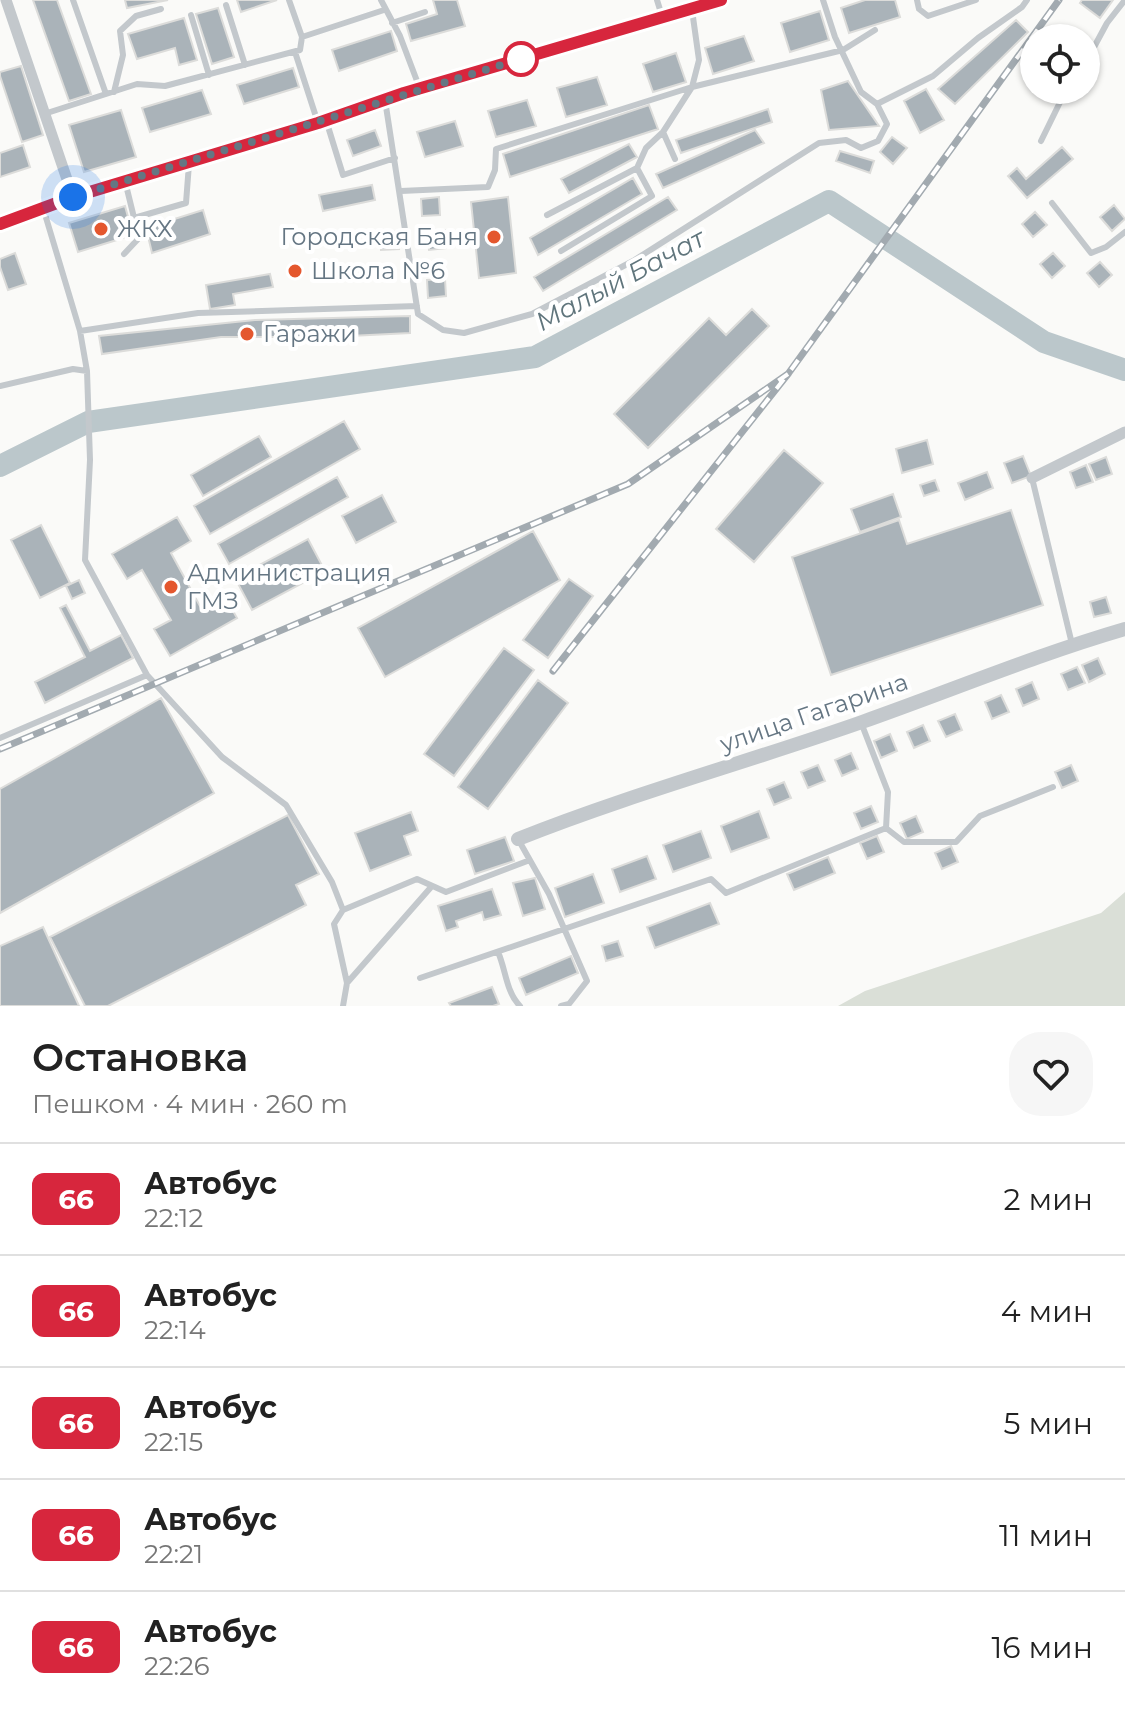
<!DOCTYPE html>
<html lang="ru">
<meta charset="utf-8">
<style>
:root{--surface:#fff;--page:#f6f6f6;--text:#222;--muted:#767676;--line:#e0e0e0}
body{margin:0;font-family:Montserrat,sans-serif;background:var(--page);color:var(--text);height:100vh;display:flex;flex-direction:column;font-size:30px;white-space:nowrap}
*{box-sizing:border-box;margin:0}
p{font-size:26px;color:var(--muted)}
.icon{flex:none;width:44px;height:44px;fill:none;stroke:currentColor;stroke-width:2;stroke-linecap:round;stroke-linejoin:round}
.map{position:relative;height:1006px;overflow:hidden}
.drawer{display:flex;flex-direction:column;background:var(--surface);flex:1}
.drawer>*{flex:none}
.badge{padding:0 16px;border-radius:12px;font-size:28px;line-height:52px}
.fabs{position:absolute;left:1020px;top:24px;display:grid;gap:16px}
.fabs a{display:grid;place-items:center;width:80px;height:80px;border-radius:50%;background:var(--surface);box-shadow:0 2px 6px #0004;font-size:40px}
.you{position:absolute;width:40px;height:40px;margin:-20px;border:6px solid #fff;border-radius:50%;background:#1a73e8;box-shadow:0 0 0 12px #1a73e833}
.map>.badge{position:absolute;translate:-50% -50%;box-shadow:0 0 0 4px #fff}
.round{display:grid;place-items:center;flex:none;width:84px;height:84px;border-radius:32px;background:var(--page)}
.head{display:flex;align-items:center;justify-content:space-between;height:136px;padding:0 32px}
h1{font-size:38px;font-weight:600;line-height:60px}
ul{padding:0;list-style:none}
li{display:flex;align-items:center;gap:24px;height:112px;padding:0 32px;border-top:2px solid var(--line)}
li div{flex:1}
li b{display:block;font-size:30px}
li em{font-style:normal}
li .badge{min-width:88px;font-weight:700;text-align:center}
.map>svg:first-child{display:block}
.green{fill:#dadfd7}
.lines{fill:none;stroke-linecap:round;stroke-linejoin:round}
.river{stroke:#bbc7cb;stroke-width:22}
.building{fill:#aab3b9;stroke:#dcdcda;stroke-width:2}
.service{stroke:#c3c8cc;stroke-width:6}
.minor{stroke:#c3c8cc;stroke-width:11}
.tertiary{stroke:#c3c8cc;stroke-width:14}
.rail-casing{stroke:#a2aab0;stroke-width:7}
.rail{stroke:#fff;stroke-width:4;stroke-dasharray:12;stroke-linecap:butt}
.line-casing{stroke:#fff;stroke-width:18}
.line{stroke:#d7263d;stroke-width:12}
.walk{stroke:#657683;stroke-width:8;stroke-dasharray:0 14.4}
.stop-dot{fill:#fff;stroke:#d7263d;stroke-width:4}
.poi-dot{fill:#e4572e;stroke:#fff;stroke-width:3}
.labels{text-anchor:middle;stroke-width:8;stroke-linejoin:round;paint-order:stroke}
.poi-label{font-size:24px;fill:#657683;stroke:#fff;text-anchor:start}
.street-label{font-size:24px;fill:#657683;stroke:#fff}
.water-label{font-size:26px;font-style:italic;fill:#60757c;stroke:#fff}
</style>
<div class="map">
<svg width="1125" height="1006" viewBox="0 0 1125 1006">
<rect width="100%" height="100%" fill="#fafaf8"/>
<!-- green -->
<path class="green" d="M1125,892V1006H838L865,991L1101,913Z"/>
<g class="lines">
<!-- river -->
<path class="river" d="M0,466L88,422L535,357L829,201L1044,342L1125,370"/>
</g>
<!-- building -->
<path class="building" d="M33,0H57L91,94L69,101Z
M125,0H168L127,8Z
M237,0H277L241,12Z
M433,0H457L465,26L411,41L406,24L437,14Z
M865,0H895L900,17L849,33L841,8Z
M1082,0H1113L1100,18L1080,3Z
M218,8L234,57L212,64L196,14Z
M820,11L829,40L790,52L781,23Z
M184,18L197,60L179,65L175,48L137,59L128,34Z
M1016,20L1028,32L955,104L938,89Z
M391,31L397,51L339,71L332,50Z
M744,36L754,61L713,74L705,48Z
M676,53L686,82L653,92L643,64Z
M21,66L43,135L22,142L0,76V72Z
M293,68L299,87L244,104L237,85Z
M597,77L607,105L566,117L557,88Z
M848,81L879,126L829,130L821,90Z
M926,89L944,120L920,133L904,101Z
M202,90L211,114L150,132L142,108Z
M527,100L536,126L496,137L488,111Z
M649,105L658,129L510,177L503,154Z
M768,109L772,122L681,153L676,140Z
M121,110L136,157L84,172L69,125Z
M455,121L463,146L425,157L417,132Z
M375,130L381,146L353,156L347,140Z
M755,130L764,143L663,188L656,174Z
M892,137L907,148L893,164L880,152Z
M629,144L637,157L569,193L561,179Z
M23,145L30,167L0,177V153Z
M1062,147L1073,159L1027,198L1008,176L1017,168L1026,179Z
M840,151L874,161L870,173L836,161Z
M633,178L642,194L538,255L530,238Z
M372,185L375,200L323,211L319,195Z
M439,197L440,215L422,216L421,199Z
M508,197L516,273L479,278L471,202Z
M668,197L677,210L543,291L534,277Z
M1114,205L1125,219L1112,231L1100,217Z
M125,206L133,235L78,252L69,223Z
M203,210L210,234L152,253L146,228Z
M1035,212L1047,225L1033,237L1022,224Z
M445,230L446,248L429,250L427,232Z
M397,231L399,249L381,250L380,233Z
M15,253L26,284L8,290L0,267V259Z
M1053,253L1065,266L1052,278L1040,264Z
M1100,262L1112,275L1099,287L1087,273Z
M270,274L273,287L233,294L235,305L210,309L206,285Z
M445,279L446,296L428,298L427,280Z
M752,309L769,326L648,448L614,414L709,318L726,335Z
M410,316V333L329,337H221L102,354L99,336L255,320Z
M344,421L360,449L210,534L194,506Z
M259,436L271,457L203,496L191,475Z
M927,440L933,464L902,473L896,449Z
M784,450L823,483L754,562L716,529Z
M1023,456L1031,476L1012,483L1004,463Z
M1106,457L1112,474L1096,480L1089,464Z
M1086,465L1093,482L1076,488L1070,472Z
M987,472L993,488L965,500L958,483Z
M337,477L348,497L229,564L218,544Z
M935,480L939,491L924,496L920,485Z
M893,494L901,517L860,532L851,509Z
M382,495L396,522L356,543L342,516Z
M1011,510L1043,605L831,675L792,557L899,520L907,544Z
M177,517L191,541L171,553L201,608L224,595L237,618L170,656L154,629L171,620L142,570L127,579L112,554Z
M41,525L70,583L40,598L11,540Z
M533,531L560,580L385,677L358,628Z
M308,539L325,571L252,610L235,578Z
M569,579L593,596L548,658L523,640Z
M79,580L85,593L72,599L66,586Z
M1106,597L1111,613L1094,617L1090,602Z
M66,605L90,651L121,635L133,658L45,703L35,682L85,657L60,608Z
M504,648L534,670L454,776L424,754Z
M1098,658L1105,674L1089,682L1082,665Z
M1077,667L1085,683L1068,690L1061,674Z
M538,680L568,703L488,809L458,787Z
M1032,682L1039,699L1023,706L1016,689Z
M1001,695L1009,712L992,719L985,702Z
M161,698L214,793L0,913V789Z
M955,714L962,730L946,737L938,721Z
M923,725L930,741L914,748L907,732Z
M890,734L897,751L881,758L874,741Z
M851,753L858,769L842,776L835,760Z
M818,765L825,781L808,788L801,772Z
M1071,765L1078,781L1062,788L1055,772Z
M784,782L791,798L774,805L767,789Z
M871,806L878,822L861,829L854,813Z
M759,811L769,838L731,852L721,826Z
M411,812L418,831L404,836L411,855L370,871L355,833Z
M288,815L319,874L296,885L306,905L108,1006H85L50,937Z
M916,816L923,832L907,839L900,823Z
M701,831L711,858L673,872L663,845Z
M877,836L884,852L867,859L860,843Z
M505,837L514,861L475,874L467,850Z
M951,846L958,862L942,869L935,853Z
M647,856L656,879L620,892L612,869Z
M828,857L835,873L794,890L787,874Z
M593,874L604,903L565,917L555,888Z
M535,878L545,909L523,916L513,883Z
M492,889L501,915L484,920L482,912L456,921L458,927L446,931L438,906Z
M710,903L719,924L655,948L647,927Z
M43,927L79,1006H0V946Z
M618,941L623,956L606,961L602,946Z
M571,956L578,973L526,995L519,978Z
M492,987L499,1004L493,1006H451L449,1003Z"/>
<g class="lines">
<!-- service -->
<path class="service" d="M73,0L106,94
M289,0L302,37
M381,0L400,36L420,89
M657,0L662,16
M823,0L835,37L861,92L877,104L933,76L978,38L1022,7L1027,0
M917,0L919,9L928,16L976,0
M226,5L245,65
M191,15L209,75
M392,23L425,12
M295,52L318,123
M1086,62L1107,23L1125,0
M114,92L123,55L120,31L136,16L161,9
M385,100L418,314L443,330L464,333L532,314L633,261L819,143L846,140L861,148L878,141L887,124L877,104
M44,114L137,84L165,86L300,50L302,37L384,10
M326,120L343,175L395,158
M663,132L675,159
M1041,141L1066,90
M401,191L488,187L495,170L496,149L692,87L843,50L875,30
M1052,203L1091,253L1106,247L1125,232
M547,215L637,168L646,148L663,132L692,87L699,60L692,10
M134,218L186,203L189,164
M561,251L652,196L637,168
M124,254L139,238L125,181
M80,331L198,313L417,306
M0,386L73,369L87,371L80,331L44,211
M1032,478L1072,644
M147,675L222,757L286,805L332,882L343,910L417,879L446,892L530,860
M0,738L147,675L85,560L90,460L87,371
M886,828L904,842H956L980,816L1053,787
M518,839L549,894L587,981L569,1004L561,1006
M343,910L334,924L347,983L432,886
M498,952C506,970 506,992 520,1006
M420,978L711,879L726,893L886,828L888,792L862,725
M343,1006L347,983"/>
<!-- minor -->
<path class="minor" d="M6,0L73,197
M1032,478L1125,432"/>
<!-- tertiary -->
<path class="tertiary" d="M0,224L73,197L318,123L404,93L721,0
M518,839C631,794 748,762 862,722C950,691 1036,655 1125,629"/>
<defs>
<path id="rail" d="M553,671L788,374L1059,0
M0,749L628,484L788,374"/>
</defs>
<!-- rail casing -->
<use href="#rail" class="rail-casing"/>
<!-- rail -->
<use href="#rail" class="rail"/>
</g>
<g class="lines">
<defs>
<path id="line" d="M0,224L73,197L318,123L404,93L721,0"/>
</defs>
<!-- line casing -->
<use href="#line" class="line-casing"/>
<!-- line -->
<use href="#line" class="line"/>
<!-- walk -->
<path class="walk" d="M73,197L521,59"/>
</g>
<!-- markers -->
<circle class="stop-dot" cx="521" cy="59" r="16"/>
<g class="poi-dot">
<circle cx="101" cy="229" r="8"/>
<circle cx="494" cy="237" r="8"/>
<circle cx="295" cy="271" r="8"/>
<circle cx="247" cy="334" r="8"/>
<circle cx="171" cy="587" r="8"/>
</g>
<g class="labels">
<!-- poi labels -->
<g class="poi-label">
<text x="117" y="237">ЖКХ</text>
<text x="478" y="245" text-anchor="end">Городская Баня</text>
<text x="311" y="279">Школа №6</text>
<text x="263" y="342">Гаражи</text>
<text x="187" y="581">Администрация<tspan x="187" dy="28">ГМЗ</tspan></text>
</g>
<!-- street labels -->
<g class="street-label">
<text transform="translate(814 713) rotate(-19)" y="8">улица Гагарина</text>
</g>
<!-- water labels -->
<g class="water-label">
<text transform="translate(620 280) rotate(-28)" y="9">Малый Бачат</text>
</g>
</g>
</svg>
<div class="fabs">
<a><svg class="icon" aria-label="locate" viewBox="0 0 24 24"><circle cx="12" cy="12" r="6"/><path d="M12 2v4M12 18v4M2 12h4M18 12h4"/></svg></a>
</div>
<div class="you" style="left:73px;top:197px"></div>
</div>
<section class="drawer">
<div class="head"><div><h1>Остановка</h1><p>Пешком · 4 мин · 260 m</p></div><a class="round"><svg class="icon" aria-label="heart" viewBox="0 0 24 24"><path d="M12 20l-8-8c-3-5 5-10 8-4 3-6 11-1 8 4z"/></svg></a></div>
<ul>
<li><span class="badge" style="background:#d7263d;color:#fff">66</span><div><b>Автобус</b><p>22:12</p></div><em>2 мин</em></li>
<li><span class="badge" style="background:#d7263d;color:#fff">66</span><div><b>Автобус</b><p>22:14</p></div><em>4 мин</em></li>
<li><span class="badge" style="background:#d7263d;color:#fff">66</span><div><b>Автобус</b><p>22:15</p></div><em>5 мин</em></li>
<li><span class="badge" style="background:#d7263d;color:#fff">66</span><div><b>Автобус</b><p>22:21</p></div><em>11 мин</em></li>
<li><span class="badge" style="background:#d7263d;color:#fff">66</span><div><b>Автобус</b><p>22:26</p></div><em>16 мин</em></li>
</ul>
</section>
